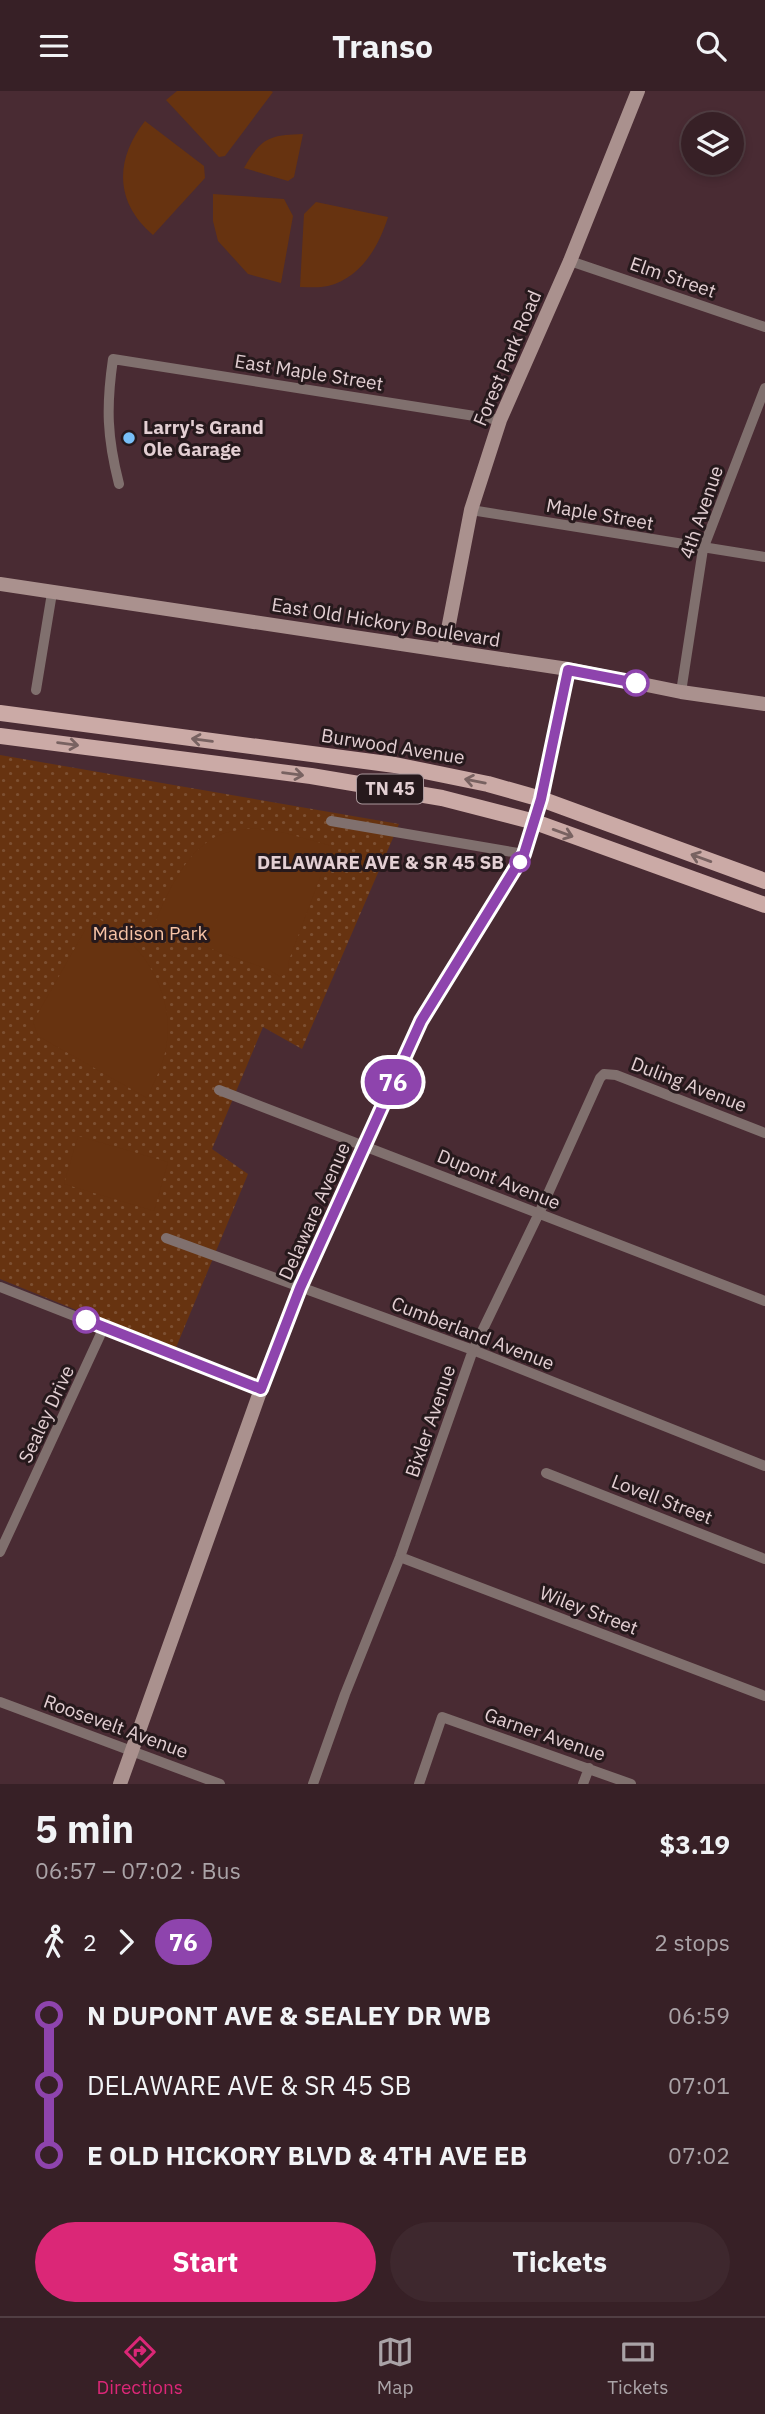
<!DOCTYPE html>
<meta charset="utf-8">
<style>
:root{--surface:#372026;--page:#3e282e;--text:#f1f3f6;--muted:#aaa3a7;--line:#513e43;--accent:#db2777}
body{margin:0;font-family:"IBM Plex Sans",sans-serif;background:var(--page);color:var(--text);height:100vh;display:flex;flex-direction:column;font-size:26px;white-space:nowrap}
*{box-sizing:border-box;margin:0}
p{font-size:23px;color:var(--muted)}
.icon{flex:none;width:38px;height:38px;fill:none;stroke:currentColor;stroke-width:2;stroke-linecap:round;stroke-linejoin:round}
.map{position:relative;height:1693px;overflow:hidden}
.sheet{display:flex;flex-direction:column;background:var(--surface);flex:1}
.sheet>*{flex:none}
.badge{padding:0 14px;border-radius:23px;font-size:24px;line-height:46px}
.controls{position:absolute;left:681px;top:21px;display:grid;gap:14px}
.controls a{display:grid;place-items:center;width:63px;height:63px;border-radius:50%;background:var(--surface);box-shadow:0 4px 10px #0003,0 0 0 2px var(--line);font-size:35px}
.map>.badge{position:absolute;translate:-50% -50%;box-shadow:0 0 0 4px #fff}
.legs{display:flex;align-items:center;gap:10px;height:77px;padding:0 35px;font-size:23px}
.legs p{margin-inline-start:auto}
.head{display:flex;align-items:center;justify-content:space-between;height:119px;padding:0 35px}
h1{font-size:38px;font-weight:700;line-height:52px}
.primary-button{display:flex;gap:14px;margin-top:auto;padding:14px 35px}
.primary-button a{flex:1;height:80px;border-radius:42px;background:var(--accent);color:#fff;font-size:28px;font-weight:700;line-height:80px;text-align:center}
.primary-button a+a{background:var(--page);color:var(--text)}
ul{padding:0 35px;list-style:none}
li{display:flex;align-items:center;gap:24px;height:70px;font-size:26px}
li i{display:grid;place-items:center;width:10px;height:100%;margin:0 9px;background:currentColor}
li i::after{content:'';width:18px;height:18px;margin:-9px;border:5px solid;border-radius:50%;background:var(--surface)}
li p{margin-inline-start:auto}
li:first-child i{background:linear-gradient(#0000 50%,currentColor 0)}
li:last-child i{background:linear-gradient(currentColor 50%,#0000 0)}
header{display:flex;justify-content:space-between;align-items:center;height:91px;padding:0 35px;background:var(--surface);font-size:32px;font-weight:700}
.tabs{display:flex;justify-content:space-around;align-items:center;height:98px;border-top:2px solid var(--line);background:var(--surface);font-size:19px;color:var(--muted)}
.tabs a{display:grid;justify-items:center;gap:4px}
.tabs .current{color:var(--accent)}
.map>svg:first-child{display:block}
.park{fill:url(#park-dots)}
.garden{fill:#673310}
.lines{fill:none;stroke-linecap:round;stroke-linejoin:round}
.street{stroke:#80706e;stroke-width:10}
.secondary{stroke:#aa918e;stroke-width:14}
.primary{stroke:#cbaaa6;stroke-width:16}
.oneway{stroke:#786261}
.line-1-casing{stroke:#fff;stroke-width:16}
.line-1{stroke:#8e44ad;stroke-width:10}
.poi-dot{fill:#78bff8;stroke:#26191c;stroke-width:2.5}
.stop-1-dot{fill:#fff;stroke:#8e44ad;stroke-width:3.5}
.labels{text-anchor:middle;stroke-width:6;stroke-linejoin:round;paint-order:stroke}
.shield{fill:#26191c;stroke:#aa989c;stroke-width:2}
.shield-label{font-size:18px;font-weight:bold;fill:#e3cfd3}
.street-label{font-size:19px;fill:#e3cfd3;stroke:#26191c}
.poi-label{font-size:19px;font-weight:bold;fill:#e3cfd3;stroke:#26191c;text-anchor:start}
.stop-label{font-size:19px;font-weight:bold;fill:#e3cfd3;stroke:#26191c;text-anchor:end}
.park-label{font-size:19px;fill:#f8c4a7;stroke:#26191c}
</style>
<header><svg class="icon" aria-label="menu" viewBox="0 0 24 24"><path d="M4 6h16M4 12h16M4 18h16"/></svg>Transo<svg class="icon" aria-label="search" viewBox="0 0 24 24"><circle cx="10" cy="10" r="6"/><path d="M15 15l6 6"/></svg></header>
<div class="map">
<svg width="765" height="1693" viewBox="0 0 765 1693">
<defs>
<pattern id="park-dots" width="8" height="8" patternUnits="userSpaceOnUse" patternTransform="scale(1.75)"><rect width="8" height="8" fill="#673310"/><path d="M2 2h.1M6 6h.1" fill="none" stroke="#7d5032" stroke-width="1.8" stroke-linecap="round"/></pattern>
</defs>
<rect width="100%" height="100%" fill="#492b33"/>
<!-- park -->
<path class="park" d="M0,664L399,733L302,958L263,936L212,1058L248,1083L175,1259L0,1188Z"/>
<!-- garden -->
<path class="garden" d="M177,0H271L273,1L225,65L219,66L166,9Z
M145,30L204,75L205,87L153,144C114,111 115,68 145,30Z
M303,43L294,86L288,90L244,77C261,47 269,44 303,43Z
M213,103L284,108L293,125L281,192L248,183L218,150L213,130Z
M316,111L388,126C379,155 361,187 328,195C319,197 309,196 300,196L304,123Z
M253,737L285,742L332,755L289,869L288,882L280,886L270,879L153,837C165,806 184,763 215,746C227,740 240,739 253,737Z
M93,825C142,848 176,901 166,957C163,974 154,991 147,1007L38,945L33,931Z
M78,1045L168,1071L154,1120L64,1093Z"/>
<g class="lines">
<!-- street -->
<path class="street" d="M570,170L765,236
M119,393C107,346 106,316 113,268L500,329
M471,419L765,466
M36,599L52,502
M681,601L703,458L765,297
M331,730L524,763
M219,999L765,1210
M166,1147L473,1259L765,1375
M0,1196L261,1298
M546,1382L765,1468
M0,1461L104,1236
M400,1466L765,1605
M0,1611L220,1693
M313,1693L345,1603L400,1466L473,1259L542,1116L600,987L604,983L616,984L765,1042
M419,1693L442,1626L631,1693
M583,1693L589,1677"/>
<!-- secondary -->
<path class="secondary" d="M0,493L568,578L681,601L765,613
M444,559L471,419L500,329L570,170L638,0
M120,1693L261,1298L300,1197L421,930L524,763L541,708L568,578"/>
<!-- primary -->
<path class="primary" d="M0,622L395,674L488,693L541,708L765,790
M0,645L311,685L442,707L535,731L765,814"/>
</g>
<!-- one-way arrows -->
<defs><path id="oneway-shaft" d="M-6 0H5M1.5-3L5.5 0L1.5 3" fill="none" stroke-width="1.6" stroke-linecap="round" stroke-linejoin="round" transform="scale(1.75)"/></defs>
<g class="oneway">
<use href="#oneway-shaft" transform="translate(202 649) rotate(-173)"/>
<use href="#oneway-shaft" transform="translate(68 653) rotate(7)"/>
<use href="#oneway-shaft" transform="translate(293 683) rotate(7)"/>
<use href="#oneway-shaft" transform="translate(475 690) rotate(-169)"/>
<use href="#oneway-shaft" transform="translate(563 742) rotate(20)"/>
<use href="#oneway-shaft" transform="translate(701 767) rotate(-160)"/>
</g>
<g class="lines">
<defs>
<path id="line-1" d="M86,1229L261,1298L300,1197L421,930L524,763L541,708L568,579L636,592"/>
</defs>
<!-- line-1 casing -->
<use href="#line-1" class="line-1-casing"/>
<!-- line-1 -->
<use href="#line-1" class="line-1"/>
</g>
<!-- markers -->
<circle class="poi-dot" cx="129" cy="347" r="7"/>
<g class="stop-1-dot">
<circle cx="636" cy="592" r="12"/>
<circle cx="520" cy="771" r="9"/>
<circle cx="86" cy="1229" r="12"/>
</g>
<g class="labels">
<!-- shield labels -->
<rect class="shield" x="357" y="683.5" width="66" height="29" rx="5"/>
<g class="shield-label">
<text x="390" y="704">TN 45</text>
</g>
<!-- street labels -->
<g class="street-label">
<text transform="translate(673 186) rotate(19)" y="7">Elm Street</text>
<text transform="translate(507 267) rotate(-67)" y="7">Forest Park Road</text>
<text transform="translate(309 281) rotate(9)" y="7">East Maple Street</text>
<text transform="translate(701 421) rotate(-71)" y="7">4th Avenue</text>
<text transform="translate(600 423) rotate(10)" y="7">Maple Street</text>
<text transform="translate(386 531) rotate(9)" y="7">East Old Hickory Boulevard</text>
<text transform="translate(393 655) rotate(9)" y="7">Burwood Avenue</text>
<text transform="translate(689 993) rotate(21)" y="7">Duling Avenue</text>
<text transform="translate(499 1088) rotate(22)" y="7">Dupont Avenue</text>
<text transform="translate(314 1120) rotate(-66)" y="7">Delaware Avenue</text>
<text transform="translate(473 1242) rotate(21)" y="7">Cumberland Avenue</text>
<text transform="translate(46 1323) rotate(-65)" y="7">Sealey Drive</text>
<text transform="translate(430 1330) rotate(-71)" y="7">Bixler Avenue</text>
<text transform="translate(662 1408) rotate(21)" y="7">Lovell Street</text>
<text transform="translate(589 1519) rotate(21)" y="7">Wiley Street</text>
<text transform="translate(116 1635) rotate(20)" y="7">Roosevelt Avenue</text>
<text transform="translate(545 1643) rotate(19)" y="7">Garner Avenue</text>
</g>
<!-- poi labels -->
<g class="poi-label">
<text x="143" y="343">Larry's Grand<tspan x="143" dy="22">Ole Garage</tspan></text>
</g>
<!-- stop labels -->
<g class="stop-label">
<text x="504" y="778">DELAWARE AVE &amp; SR 45 SB</text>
</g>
<!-- park labels -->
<g class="park-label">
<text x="150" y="849">Madison Park</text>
</g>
</g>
</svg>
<div class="controls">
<a><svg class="icon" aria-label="layers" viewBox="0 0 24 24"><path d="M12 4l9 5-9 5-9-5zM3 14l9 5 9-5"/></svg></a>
</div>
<b class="badge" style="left:393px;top:991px;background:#8e44ad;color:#fff">76</b>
</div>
<section class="sheet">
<div class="head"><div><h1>5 min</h1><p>06:57 – 07:02 · Bus</p></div><b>$3.19</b></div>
<div class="legs"><svg class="icon" aria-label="walk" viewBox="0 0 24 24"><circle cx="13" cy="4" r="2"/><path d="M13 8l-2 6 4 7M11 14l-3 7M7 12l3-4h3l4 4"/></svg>2<svg class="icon" aria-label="forward" viewBox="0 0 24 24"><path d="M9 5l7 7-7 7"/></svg><b class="badge" style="background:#8e44ad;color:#fff">76</b><p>2 stops</p></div>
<ul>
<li><i style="color:#8e44ad"></i><b>N DUPONT AVE &amp; SEALEY DR WB</b><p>06:59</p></li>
<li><i style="color:#8e44ad"></i><span>DELAWARE AVE &amp; SR 45 SB</span><p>07:01</p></li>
<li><i style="color:#8e44ad"></i><b>E OLD HICKORY BLVD &amp; 4TH AVE EB</b><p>07:02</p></li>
</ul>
<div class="primary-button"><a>Start</a><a>Tickets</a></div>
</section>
<nav class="tabs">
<a class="current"><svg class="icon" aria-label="directions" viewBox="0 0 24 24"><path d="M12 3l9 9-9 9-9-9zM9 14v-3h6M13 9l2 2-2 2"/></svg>Directions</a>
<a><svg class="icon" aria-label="map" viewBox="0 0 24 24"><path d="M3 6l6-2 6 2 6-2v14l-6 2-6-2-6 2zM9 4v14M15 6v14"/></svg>Map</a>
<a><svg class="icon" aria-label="tickets" viewBox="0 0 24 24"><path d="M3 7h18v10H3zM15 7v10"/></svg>Tickets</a>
</nav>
